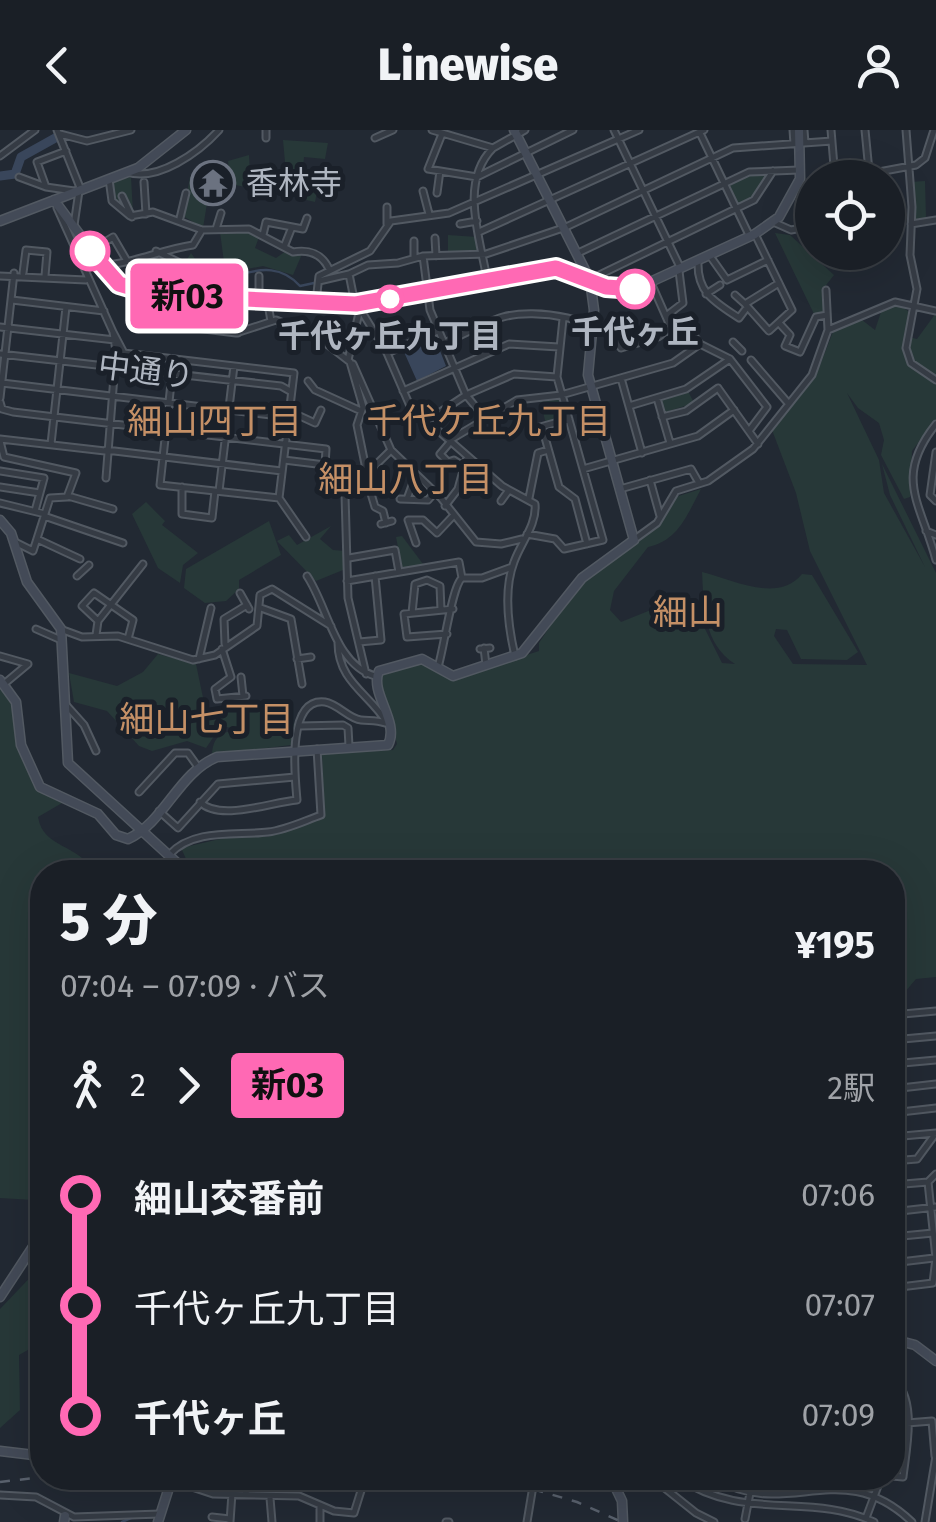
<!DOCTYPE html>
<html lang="ja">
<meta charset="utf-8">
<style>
:root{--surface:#1a1f26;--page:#23272e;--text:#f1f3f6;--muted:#9fa2a7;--line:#383d43}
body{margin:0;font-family:"Fira Sans","Noto Sans JP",sans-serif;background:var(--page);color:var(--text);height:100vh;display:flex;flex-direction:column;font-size:38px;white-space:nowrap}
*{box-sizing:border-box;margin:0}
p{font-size:32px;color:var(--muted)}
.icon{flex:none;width:55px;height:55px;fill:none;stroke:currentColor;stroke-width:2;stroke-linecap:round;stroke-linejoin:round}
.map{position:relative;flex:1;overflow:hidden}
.sheet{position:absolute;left:30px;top:730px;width:875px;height:630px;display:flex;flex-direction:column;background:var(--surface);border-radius:40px;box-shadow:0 10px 40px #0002,0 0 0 2px var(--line)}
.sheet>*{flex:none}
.badge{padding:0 20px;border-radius:8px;font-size:35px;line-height:65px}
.controls{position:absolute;left:795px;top:30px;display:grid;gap:20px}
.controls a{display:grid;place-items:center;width:110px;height:110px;border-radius:50%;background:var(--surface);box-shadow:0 10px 40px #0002,0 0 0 2px var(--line);font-size:50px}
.map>.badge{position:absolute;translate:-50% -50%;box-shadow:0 0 0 5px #fff}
.legs{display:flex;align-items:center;gap:15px;height:110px;padding:0 30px;font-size:32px}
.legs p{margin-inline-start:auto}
.summary{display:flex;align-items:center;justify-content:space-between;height:170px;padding:0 30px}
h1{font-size:55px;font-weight:800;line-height:75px}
ul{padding:0 30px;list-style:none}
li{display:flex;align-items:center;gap:35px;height:110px;font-size:38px}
li i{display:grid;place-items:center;width:15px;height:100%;margin:0 12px;background:currentColor}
li i::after{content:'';width:25px;height:25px;margin:-12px;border:8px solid;border-radius:50%;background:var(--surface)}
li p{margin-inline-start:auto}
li:first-child i{background:linear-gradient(#0000 50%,currentColor 0)}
li:last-child i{background:linear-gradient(currentColor 50%,#0000 0)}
header{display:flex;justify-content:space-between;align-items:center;height:130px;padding:0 30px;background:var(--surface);font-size:45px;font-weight:800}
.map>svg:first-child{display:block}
.green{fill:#273838}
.water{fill:#39465b}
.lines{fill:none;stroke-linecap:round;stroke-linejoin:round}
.stream{stroke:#39465b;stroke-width:2.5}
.river{stroke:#39465b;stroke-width:9}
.street-casing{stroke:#525962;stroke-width:9}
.secondary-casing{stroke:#525962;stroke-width:11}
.street{stroke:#353b44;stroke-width:5}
.secondary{stroke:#434a57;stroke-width:8}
.rail{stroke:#59616d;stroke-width:2.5;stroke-dasharray:10 10;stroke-linecap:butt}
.line-1-casing{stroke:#fff;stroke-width:22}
.line-1{stroke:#ff69b4;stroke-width:15}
.stop-1-dot{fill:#fff;stroke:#ff69b4;stroke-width:5}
.labels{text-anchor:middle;stroke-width:10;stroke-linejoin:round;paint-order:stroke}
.poi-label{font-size:32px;fill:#afb6c1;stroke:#1a2029;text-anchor:start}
.stop-label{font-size:32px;font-weight:bold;fill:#afb6c1;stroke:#1a2029}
.street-label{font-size:32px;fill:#afb6c1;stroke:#1a2029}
.neighbourhood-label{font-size:35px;fill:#c59066;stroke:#1a2029}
</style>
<header><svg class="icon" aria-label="back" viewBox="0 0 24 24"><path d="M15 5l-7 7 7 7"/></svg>Linewise<svg class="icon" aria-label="person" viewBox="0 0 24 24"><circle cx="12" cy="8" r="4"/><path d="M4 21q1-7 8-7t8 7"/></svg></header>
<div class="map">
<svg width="936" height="1392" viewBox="0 0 936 1392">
<rect width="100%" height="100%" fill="#222933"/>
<!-- green -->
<path class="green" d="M283,10L328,13L325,29L304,27L302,47L319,53L315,72L270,61L272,42L286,43Z
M249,25L250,44L256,45V59L230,54L228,31Z
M768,43L754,69L737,76L728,54L750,44Z
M208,44L204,59L209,61L203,98L183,86L190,47Z
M131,47L133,83L121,68L132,84L114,71L112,52Z
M925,51L926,88L914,89L911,52Z
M220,102L244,101L259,107L255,118L276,128L286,121L302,124L293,145L263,136L216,145L184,134L191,123L198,133L224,132Z
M775,103L790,105L834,145L823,159L824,182L814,184Z
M448,105L477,107L479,121L448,122Z
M899,174L909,182L904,206L917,209L936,183V289L912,321L910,367L904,369L881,325L884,310L879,293L858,278L847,263L879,330L884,363L925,437L890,365L882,334L936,443V847L916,849L893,876L892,742H192L181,718L237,705L267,707L324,687L322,623L393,620L397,614L380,551L384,542L418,533L455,548L539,521V513L574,460L654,398L672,368L701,359C687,385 678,411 648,417L614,461L610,480L621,492L688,465L722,533L735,534C703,513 704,477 702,442C731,449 778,474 802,444L812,445L858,522L847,530L801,529L787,500L776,499L774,506L793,534L867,535L810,421L796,363L772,300L817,243L834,199L862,190L875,200L882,179Z
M688,261L694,273L663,283L661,269Z
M559,268L565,288L546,294L540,270Z
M146,372L165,391L162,395L198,423L183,435L180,453L158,438L132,384Z
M269,391L281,425L239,450V459L226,471L205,473L184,458L186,439Z
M331,396L320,409L333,420L345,421L343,440L316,451L277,411L289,405L297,415Z
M402,406L423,434L402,439L396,407Z
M158,524L196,534L206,582L244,578L276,584L277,598L296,593L291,615L212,625C213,606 221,603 238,599L221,596L206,618L187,611L152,621L139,616L107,581L74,572L69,543L117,556L143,542Z
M0,555C31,595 7,642 62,673L38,687C43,719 80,714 93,742H42V912L34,934C51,969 39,972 33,1002C29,1018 40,1036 42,1054L34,1070L0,1068Z
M42,1135V1210L33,1216L42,1218V1246L34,1249L33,1217L19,1225L20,1280L0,1298V1179Z"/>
<!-- water -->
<path class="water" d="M435,208L446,236L417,251L404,222L409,225L408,221Z"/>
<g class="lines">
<!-- stream -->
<path class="stream" d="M238,145C262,138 282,136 300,156L314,153
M122,1392L133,1387"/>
<!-- river -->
<path class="river" d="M0,46L15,44L21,27L57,7"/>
<defs>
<path id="street" d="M57,0L81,60
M432,0L493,18L525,0
M614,0L680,137
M793,0L794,14
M804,0L805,13
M831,0L835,48
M865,0L869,41
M906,0L912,77L910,125L917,159L906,218L911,233L936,250
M700,3L749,105
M60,4L87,11L131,0
M442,4L428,39L477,47L573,0
M266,8V0
M375,8L393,0
M66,21L37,32L46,57L74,61
M0,26L35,0
M127,42C158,52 199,22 219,0
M19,47L46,57
M847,48L916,35L925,28L934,0
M109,49L112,71L130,86L153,82L202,100L249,99L293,122C309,119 322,124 329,139
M144,52L146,84
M423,61L429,84
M437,63L440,41
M122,66L132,87
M57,78L113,202L116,221L106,348
M180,88L186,63
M773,92L791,100L812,96
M387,94V77
M460,94L477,91
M911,94L936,90
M74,95L79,61
M216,99L221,83
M479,102L704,0
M263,105L266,92L303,99L307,88
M435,108L436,126
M414,111V128
M284,117L292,97
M92,120L113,107L127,131
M156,121L208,147L233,146L241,167
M578,123L749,42L799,40
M423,126L430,180L466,265L484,287
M710,126L727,150L768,130
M698,132C697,163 715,172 739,188L745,180
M131,133L138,140L170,139
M100,135C131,135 159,120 193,115L202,100
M23,143L26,120L47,122L45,146
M0,146L86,150
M259,146V168
M487,149C480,108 459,52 493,18
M591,149L754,70L773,41
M319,151L349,144
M826,160L828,200
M134,161V171L164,194L236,203L276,190L319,208L350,232L363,277L357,295L367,344
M706,164L720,155
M170,165L171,136
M735,165L745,174L779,153
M267,169L271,191
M12,170L104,181
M316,171L319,146L370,121L391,91L449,83L639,0
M745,174L769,201L792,180L755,104
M666,186L683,173L679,141
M779,193L790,205L785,216L800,222L816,187L827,185
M488,194L499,218
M0,197L115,210
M113,202L124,223L294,243L279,368L306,407
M238,203L245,168
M692,203L700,214L730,229L767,277L749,301
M733,212L742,221
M444,213C463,205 483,193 503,187C535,178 603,188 621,218L658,207L671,198L652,155
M387,223L438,201
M0,224L281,256L290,261
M348,230L359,183
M751,230L788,273
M353,234L391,320L441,368L476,412L501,414L522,409
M172,244L160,355L279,368
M621,248L642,323
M308,251L315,260L361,281
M2,253L287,287
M403,261L509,214L559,217
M0,268L14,143
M657,268L670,313
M0,272L2,279L13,282L326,319L325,335L284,330
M629,276L686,259L730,229
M289,281L315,293L321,280
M662,287L686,281L718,258L758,314
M428,290L466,265L514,244L557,247
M936,294C893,348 921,373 936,430
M542,297L559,357L575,369L587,414
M533,299L569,289
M0,309L105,321
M450,310L517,270L561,265L673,233L700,214
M0,311L4,327L76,343L67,367L50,368L33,421L15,412
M451,311L440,324L448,332L454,330L465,337
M51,314L66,177
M106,320L282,341
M936,322L930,365L936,371
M583,339L698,306L734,280
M0,341L44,348L35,381
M366,347L375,377L383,381L386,393
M650,350L660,386
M323,353L349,361
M0,357L40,363
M182,357V384L212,388L215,361
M620,359L691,339L699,353
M219,361L234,236
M68,366L113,379
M529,368L538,323L548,320
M400,369L428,370L435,362
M407,369L415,347
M501,371L509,360
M0,373L45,384
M445,376L458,359L466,330
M44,386L123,413
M381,394L392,391
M926,401L936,405
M527,404L555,409L564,419L603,410L557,247L563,189
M37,409L80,429
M635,409L657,393L676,361L708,351L753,319L812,245L828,200L895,172L936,181
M416,413L408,390H423L437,403L453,386
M349,428L395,420L399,442
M77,446L89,435
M307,446C328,477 335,535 375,546
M347,451L459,432L462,448H482L512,437
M240,463L249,479
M261,478L291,489L302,554
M412,483L415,454L427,450L440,456L441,480
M98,491L82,476L94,463L133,490L128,509
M36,499L61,510
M63,500L82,507L118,506L193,530L215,525L257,496L260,465L272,459L331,496
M447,504L407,507L404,484L453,479
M96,505L98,491L143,434
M359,512L381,510L375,446
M338,513C338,552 370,564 387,593
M225,514L224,489L247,475
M484,518L486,535
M222,519L231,547L215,559L217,569L246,566
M480,519L490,518
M0,526L28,534L4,554
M515,526C508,496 503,461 514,432C521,412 537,395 535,374L502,356L410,276L387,223L354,169L349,144L368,135L398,133L423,126L486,124L566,97L733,18L832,11
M199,529L211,478
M297,529L311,527
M438,537C444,518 452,456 462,448
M366,544L348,468L345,365L391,320
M241,547L243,566
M67,576L84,595L96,621
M300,596L343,595L348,598L349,616
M139,662L175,623H188L198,637
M200,672C220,692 271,672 297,670C295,647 286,567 325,572C338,574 349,589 361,590C370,591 376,590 385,593
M159,681L178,698L218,654L295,647
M170,724C194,698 237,706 268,702C286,700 304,691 321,685L317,619
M892,885L936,881
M892,910L936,906
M892,934L936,930
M892,959L936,954
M892,983L936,978
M892,1007L936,1003L917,1029L892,1031
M892,1055L928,1052L936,1044
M892,1082L936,1077
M892,1107L933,1103
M892,1133L934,1128
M892,1158L933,1153L936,1128L928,1052
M892,1249C918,1266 906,1320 903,1347L892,1346
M907,1293L932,1291L935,1326
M245,1348L246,1363
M652,1348L696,1383L714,1392
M679,1348C743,1392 811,1362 874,1392
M715,1348C786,1392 841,1324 912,1392
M171,1350L213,1364L299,1366L334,1381L354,1383L365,1348
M0,1365L36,1367L74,1387L160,1384
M270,1368L272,1392
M320,1377V1392
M212,1387L230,1389
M866,1388L881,1348
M745,1389L750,1363
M230,1392L232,1363
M446,1392H449
M527,1392L534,1350
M925,1392L936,1326"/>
<path id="secondary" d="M54,70L111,147L129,159L148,164L363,173L556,138L606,157L635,159L755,104L779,87L800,49L799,0
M0,91L138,38L186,0
M0,390L11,403L27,452L61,499L68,633L187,742
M0,550L16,572L21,615L40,657L98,684L116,705L128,709C165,692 178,643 217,627L388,615C400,591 369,563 379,541L422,529L453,546L522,523L582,448L634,410L588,245L594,180L590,150L514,0
M42,983L39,1002L42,1023
M0,1167L42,1103
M892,1209L915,1215L936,1231
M0,1321L42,1326
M611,1348L622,1371L623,1392
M64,1392L65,1386
M158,1392L172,1348"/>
</defs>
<!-- street casing -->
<use href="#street" class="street-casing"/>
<!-- secondary casing -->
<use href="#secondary" class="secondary-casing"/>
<!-- street -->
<use href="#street" class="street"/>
<!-- secondary -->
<use href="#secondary" class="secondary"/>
<!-- rail -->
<path class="rail" d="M495,1348L577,1372L622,1392
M0,1352L42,1347"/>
</g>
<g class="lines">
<defs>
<path id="line-1" d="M90,121L119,154L156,165L356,174L556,138L606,157L635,159"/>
</defs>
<!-- line-1 casing -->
<use href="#line-1" class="line-1-casing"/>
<!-- line-1 -->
<use href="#line-1" class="line-1"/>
</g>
<!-- icons -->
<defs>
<symbol id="temple-ring" viewBox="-11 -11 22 22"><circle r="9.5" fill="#1a2029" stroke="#6b7280" stroke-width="1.5"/><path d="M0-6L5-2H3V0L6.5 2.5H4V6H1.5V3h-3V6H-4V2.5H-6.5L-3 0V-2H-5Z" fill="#6b7280"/></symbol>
</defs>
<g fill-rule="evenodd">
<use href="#temple-ring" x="188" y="28" width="50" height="50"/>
</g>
<!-- markers -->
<g class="stop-1-dot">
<circle cx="90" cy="121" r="18"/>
<circle cx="635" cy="159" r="18"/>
<circle cx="390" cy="169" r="12"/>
</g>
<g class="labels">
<!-- poi labels -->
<g class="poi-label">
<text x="246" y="64">香林寺</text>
</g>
<!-- stop labels -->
<g class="stop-label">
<text x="635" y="213">千代ヶ丘</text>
<text x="390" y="217">千代ヶ丘九丁目</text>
</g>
<!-- street labels -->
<g class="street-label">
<text transform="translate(146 241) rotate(7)" y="11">中通り</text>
</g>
<!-- neighbourhood labels -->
<g class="neighbourhood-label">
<text x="215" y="303">細山四丁目</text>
<text x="489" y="303">千代ケ丘九丁目</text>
<text x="406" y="361">細山八丁目</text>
<text x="688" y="494">細山</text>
<text x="207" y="601">細山七丁目</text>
</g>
</g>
</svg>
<div class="controls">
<a><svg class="icon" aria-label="locate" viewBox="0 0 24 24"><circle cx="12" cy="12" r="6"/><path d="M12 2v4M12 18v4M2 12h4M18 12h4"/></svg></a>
</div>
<b class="badge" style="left:187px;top:166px;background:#ff69b4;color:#111">新03</b>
<section class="sheet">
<div class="summary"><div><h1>5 分</h1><p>07:04 – 07:09 · バス</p></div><b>¥195</b></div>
<div class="legs"><svg class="icon" aria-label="walk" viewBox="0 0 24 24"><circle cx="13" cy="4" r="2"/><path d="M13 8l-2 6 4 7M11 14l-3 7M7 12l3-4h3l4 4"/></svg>2<svg class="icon" aria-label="forward" viewBox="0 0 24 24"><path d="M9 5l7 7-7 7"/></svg><b class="badge" style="background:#ff69b4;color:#111">新03</b><p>2駅</p></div>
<ul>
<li><i style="color:#ff69b4"></i><b>細山交番前</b><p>07:06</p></li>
<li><i style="color:#ff69b4"></i><span>千代ヶ丘九丁目</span><p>07:07</p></li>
<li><i style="color:#ff69b4"></i><b>千代ヶ丘</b><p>07:09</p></li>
</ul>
</section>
</div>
